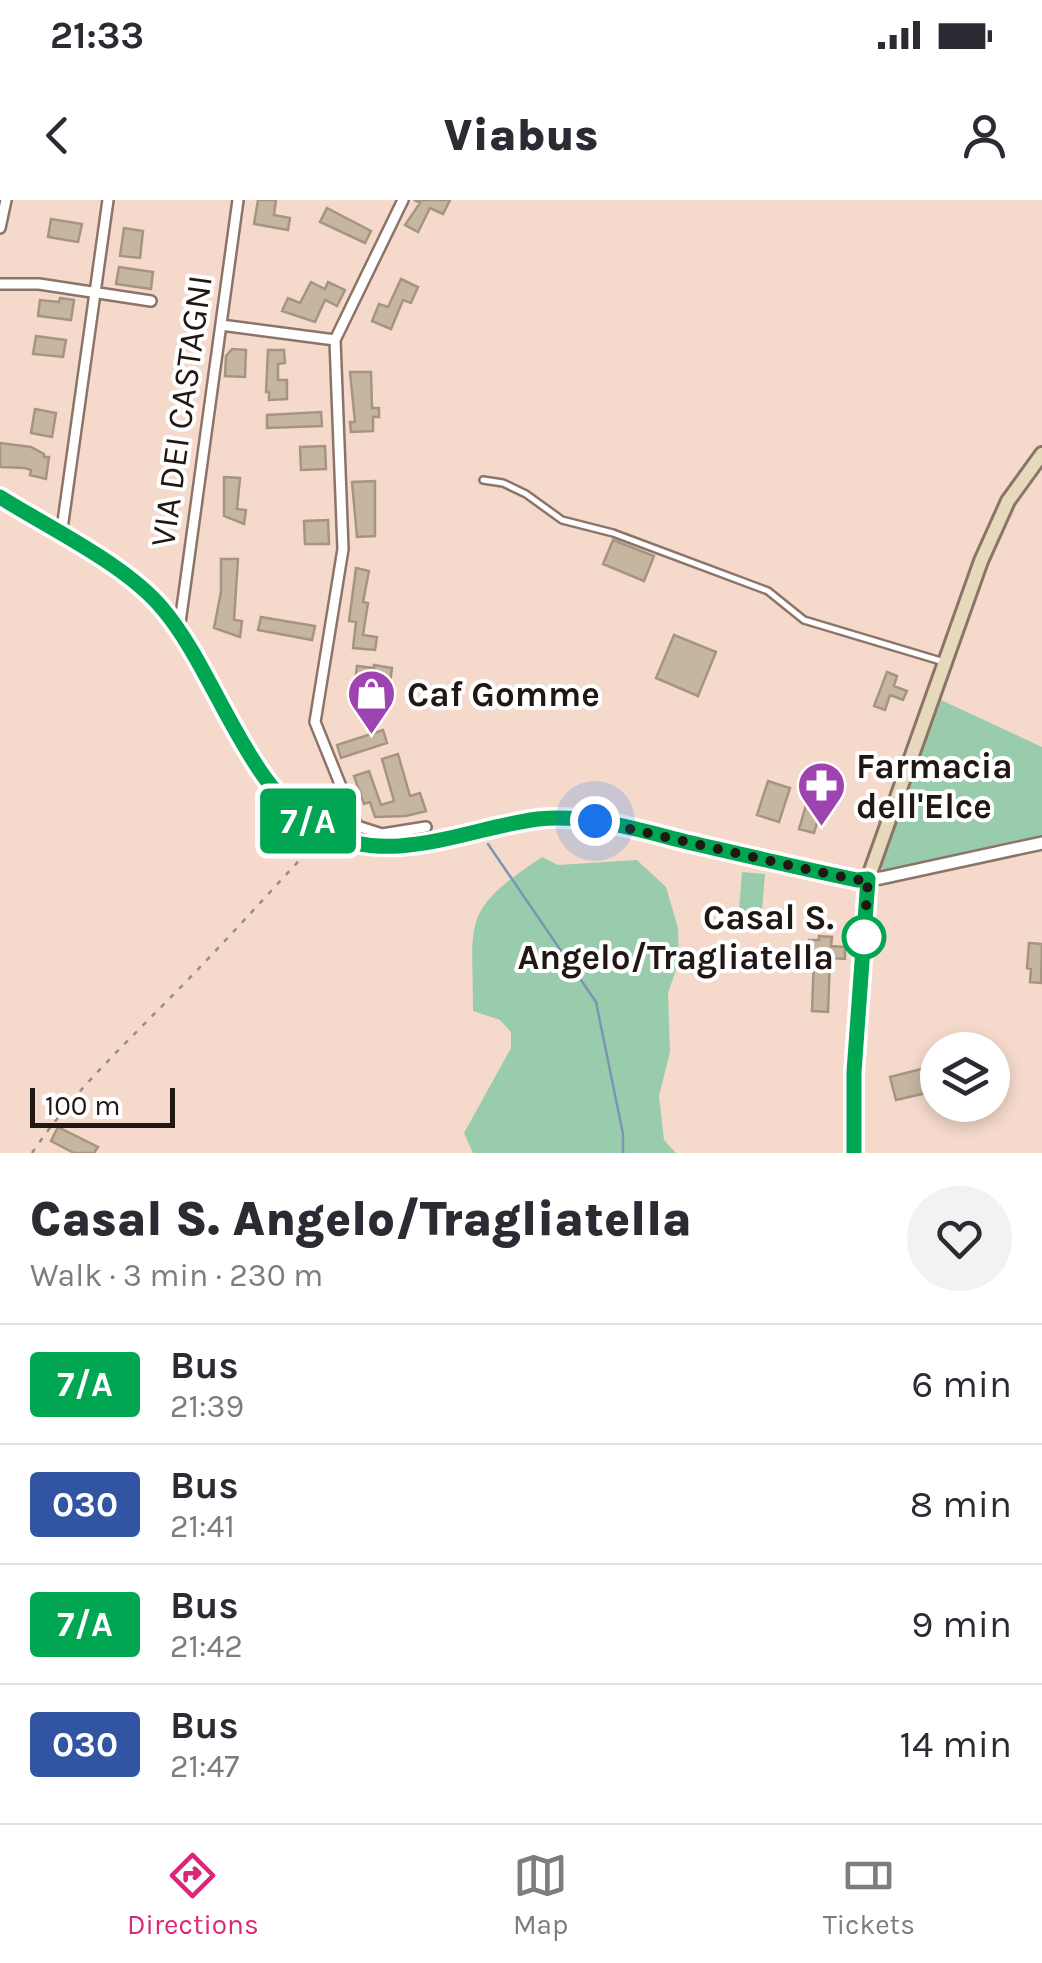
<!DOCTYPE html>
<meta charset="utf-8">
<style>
:root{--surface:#fff;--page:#f2f2f3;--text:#2b2b33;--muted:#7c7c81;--line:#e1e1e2;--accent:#db2777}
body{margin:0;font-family:Karla,sans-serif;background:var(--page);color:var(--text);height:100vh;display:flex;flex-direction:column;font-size:38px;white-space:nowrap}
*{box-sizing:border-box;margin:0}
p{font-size:32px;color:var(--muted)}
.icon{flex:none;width:55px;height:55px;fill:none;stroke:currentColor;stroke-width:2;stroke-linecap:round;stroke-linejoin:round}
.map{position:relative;height:953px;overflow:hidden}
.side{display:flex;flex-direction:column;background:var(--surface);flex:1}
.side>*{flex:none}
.badge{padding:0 20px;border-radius:8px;font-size:35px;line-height:65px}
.tools{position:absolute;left:920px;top:832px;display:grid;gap:20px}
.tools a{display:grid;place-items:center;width:90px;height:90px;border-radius:50%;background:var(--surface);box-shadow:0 5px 15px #0003;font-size:50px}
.scale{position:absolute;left:30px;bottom:25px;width:145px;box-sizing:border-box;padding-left:10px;border:5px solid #211813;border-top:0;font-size:28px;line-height:35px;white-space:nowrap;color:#211813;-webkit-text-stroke:8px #fff;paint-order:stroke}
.you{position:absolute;width:50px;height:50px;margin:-25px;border:8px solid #fff;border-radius:50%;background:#1a73e8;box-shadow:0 0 0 15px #1a73e833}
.map>.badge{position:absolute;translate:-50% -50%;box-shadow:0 0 0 5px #fff}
.round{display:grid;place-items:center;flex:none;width:105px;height:105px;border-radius:52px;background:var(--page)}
.headline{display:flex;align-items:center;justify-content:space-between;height:170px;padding:0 30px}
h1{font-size:48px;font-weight:800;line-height:75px}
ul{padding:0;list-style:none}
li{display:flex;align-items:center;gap:30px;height:120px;padding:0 30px;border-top:2px solid var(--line)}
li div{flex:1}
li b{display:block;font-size:38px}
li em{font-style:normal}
li .badge{min-width:110px;font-weight:700;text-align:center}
.status{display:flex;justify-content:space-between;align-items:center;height:70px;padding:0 50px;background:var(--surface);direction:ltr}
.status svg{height:28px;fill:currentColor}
header{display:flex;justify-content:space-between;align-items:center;height:130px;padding:0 30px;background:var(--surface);font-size:45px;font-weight:800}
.menu{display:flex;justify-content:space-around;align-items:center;height:140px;border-top:2px solid var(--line);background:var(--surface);font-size:28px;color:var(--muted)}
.menu a{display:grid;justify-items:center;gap:5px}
.menu .current{color:var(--accent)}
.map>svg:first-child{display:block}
.green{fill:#99ccac}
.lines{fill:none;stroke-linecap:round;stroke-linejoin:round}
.stream{stroke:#7b96b4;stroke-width:2.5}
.building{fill:#c6b6a0;stroke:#a59580;stroke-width:2.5}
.service-casing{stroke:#8c7468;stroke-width:10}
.minor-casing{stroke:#8c7468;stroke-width:14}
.tertiary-casing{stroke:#8c7468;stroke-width:16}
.secondary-casing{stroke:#8c7468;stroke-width:18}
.path{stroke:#9d8a80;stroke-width:2.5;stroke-dasharray:5 8;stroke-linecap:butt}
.service{stroke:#fff;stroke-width:5}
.minor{stroke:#fff;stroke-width:9}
.tertiary{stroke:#fff;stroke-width:11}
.secondary{stroke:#e6d9bc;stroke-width:12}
.line-casing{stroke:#fff;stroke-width:22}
.line{stroke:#00a651;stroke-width:15}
.walk{stroke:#211813;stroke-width:10;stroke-dasharray:0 18}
.stop-dot{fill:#fff;stroke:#00a651;stroke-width:5}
.labels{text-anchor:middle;stroke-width:8;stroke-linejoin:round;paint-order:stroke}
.street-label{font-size:35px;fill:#211813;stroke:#fff}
.poi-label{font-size:35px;font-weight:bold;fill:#211813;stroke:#fff;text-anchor:start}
.stop-label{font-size:35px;font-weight:bold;fill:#211813;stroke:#fff;text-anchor:end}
</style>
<div class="status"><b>21:33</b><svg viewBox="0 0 49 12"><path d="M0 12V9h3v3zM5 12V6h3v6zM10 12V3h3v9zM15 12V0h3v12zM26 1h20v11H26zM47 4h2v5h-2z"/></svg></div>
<header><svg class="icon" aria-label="back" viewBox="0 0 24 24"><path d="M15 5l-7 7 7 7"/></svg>Viabus<svg class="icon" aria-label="person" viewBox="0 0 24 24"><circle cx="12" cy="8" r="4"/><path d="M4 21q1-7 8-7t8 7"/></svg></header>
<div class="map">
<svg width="1042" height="953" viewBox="0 0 1042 953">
<rect width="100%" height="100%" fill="#f5dacc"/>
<!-- green -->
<path class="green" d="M941,500L1042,547V637L883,671L880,664L904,588Z
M542,657L558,665L637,660L666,687L678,728L679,761L668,793L670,852L659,896L664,940L676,953H473L464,933L511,848V832L500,820L473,811C473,719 460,712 542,657Z
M742,672L765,674L761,723L738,721Z"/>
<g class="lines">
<!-- stream -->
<path class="stream" d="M488,644L596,802L623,934V953"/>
</g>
<!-- building -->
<path class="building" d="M258,0H276L274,15L290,18L288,30L254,24Z
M414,0H450L443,14L430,8L418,32L405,25L420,3Z
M327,8L371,31L365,43L320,22Z
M51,19L82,24L78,42L48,37Z
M124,28L143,31L140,58L120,56Z
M119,67L153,72L151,89L116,84Z
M401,79L418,87L411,103L403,100L391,129L372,121L379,104L388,107Z
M311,82L325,89L328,82L345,90L337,106L325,100L315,122L282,111L288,98L300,103Z
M60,98L74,100L71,120L38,116L40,100L59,102Z
M36,136L66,140L63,157L33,154Z
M232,149L246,150L245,177L225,176L226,156Z
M268,150H284L285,163L278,164V180H287V199L269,200V192H266Z
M350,172H371L372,208H379V217H373V231L351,232L350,222H355Z
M35,209L56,213L52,237L31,233Z
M321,212L322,226L267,228V215Z
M0,243L31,247L44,254V257H49L46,279L30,275L31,270L25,268L0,267Z
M325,246L326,269L301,270L300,247Z
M224,277L240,278L237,309L246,310L244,324L224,316Z
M375,281V336L357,337L352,282Z
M328,320L329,344H305L304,321Z
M613,340L654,356L644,381L603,364Z
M221,359H238L234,420L242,421L240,437L214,428L221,392Z
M356,368L369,371L363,402L368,403L363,435L377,437L375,450L353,448L356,422L349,421Z
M261,417L315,426L312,440L258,430Z
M674,435L716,452L698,496L656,478Z
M374,465L392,468L389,490L355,482L357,466L374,468Z
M887,472L897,476L894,486L907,491L903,500L890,495L885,510L874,506Z
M383,530L387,543L341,558L337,545Z
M398,554L410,596L420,593L426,611L406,616L375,617L370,602L364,604L354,576L369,571L381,605L394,601L382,559Z
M768,581L790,588L779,622L757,615Z
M811,588L826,593L814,633L799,629Z
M819,736L832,737L831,746L845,747V759L830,758L828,812L812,811L814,758L809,757V740H819Z
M1029,743L1042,744L1041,783L1030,782L1031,769L1027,768Z
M929,867L935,891L896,900L890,877Z
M58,927L98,947L94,953H74L51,941Z"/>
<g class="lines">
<defs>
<path id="service" d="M483,280L503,283L526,294L562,320L613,333L768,391L804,420L944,462"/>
<path id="minor" d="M0,28L6,0
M0,84H39L151,101
M221,125L335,140
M61,336L108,0
M179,430L238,0
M357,626L382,634L426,627
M356,642L357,626L315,522L343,349L335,140L403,0"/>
<path id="tertiary" d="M0,297C63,337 132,370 179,430L276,594L311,624L338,637L379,647H408L515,623L569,618L620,626L857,680L881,678L1042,643"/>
<path id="secondary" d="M854,953V872L868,679L981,361L1008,301L1042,254"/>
</defs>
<!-- service casing -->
<use href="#service" class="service-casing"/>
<!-- minor casing -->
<use href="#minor" class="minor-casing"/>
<!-- tertiary casing -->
<use href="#tertiary" class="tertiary-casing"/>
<!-- secondary casing -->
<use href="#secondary" class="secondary-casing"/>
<!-- path -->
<path class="path" d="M32,953C73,892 124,845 175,793C224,743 270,692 317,641"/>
<!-- service -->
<use href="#service" class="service"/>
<!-- minor -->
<use href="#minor" class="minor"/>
<!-- tertiary -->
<use href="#tertiary" class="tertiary"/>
<!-- secondary -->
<use href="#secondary" class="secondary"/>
</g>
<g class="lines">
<defs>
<path id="line" d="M0,297C49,328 125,364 162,408C217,472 247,593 324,632C393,667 468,628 538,619C589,614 639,630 687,642C744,655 800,668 857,680L868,679L854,872V953"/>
</defs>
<!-- line casing -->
<use href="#line" class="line-casing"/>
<!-- line -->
<use href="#line" class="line"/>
<!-- walk -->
<path class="walk" d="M595,621L801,668L857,680L868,679L864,737"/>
</g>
<!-- icons -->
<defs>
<symbol id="shop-pin" viewBox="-11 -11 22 30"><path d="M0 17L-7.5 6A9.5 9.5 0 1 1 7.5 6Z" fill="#9e44b0" stroke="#fff"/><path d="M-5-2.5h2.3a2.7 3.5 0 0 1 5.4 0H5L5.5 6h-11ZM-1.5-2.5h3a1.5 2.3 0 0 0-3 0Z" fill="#fff"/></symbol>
<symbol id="pharmacy-pin" viewBox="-11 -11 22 30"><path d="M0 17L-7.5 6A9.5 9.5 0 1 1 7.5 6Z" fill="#9e44b0" stroke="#fff"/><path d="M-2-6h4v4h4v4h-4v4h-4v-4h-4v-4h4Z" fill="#fff"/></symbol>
</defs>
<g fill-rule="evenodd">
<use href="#shop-pin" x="344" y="466" width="55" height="75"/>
<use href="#pharmacy-pin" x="794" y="558" width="55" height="75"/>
</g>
<!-- markers -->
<circle class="stop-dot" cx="864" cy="737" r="20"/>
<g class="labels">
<!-- street labels -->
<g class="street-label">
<text transform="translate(181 211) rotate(-82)" y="12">VIA DEI CASTAGNI</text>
</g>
<!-- poi labels -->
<g class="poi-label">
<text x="407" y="506">Caf Gomme</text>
<text x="856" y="578">Farmacia<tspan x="856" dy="40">dell'Elce</tspan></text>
</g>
<!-- stop labels -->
<g class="stop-label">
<text x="834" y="729">Casal S.<tspan x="834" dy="40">Angelo/Tragliatella</tspan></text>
</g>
</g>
</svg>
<div class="tools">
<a><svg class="icon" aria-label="layers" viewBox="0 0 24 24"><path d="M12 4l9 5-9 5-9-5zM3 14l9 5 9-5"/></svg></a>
</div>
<div class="scale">100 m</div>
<div class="you" style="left:595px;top:621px"></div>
<b class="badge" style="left:308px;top:621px;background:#00a651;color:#fff">7/A</b>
</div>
<section class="side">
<div class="headline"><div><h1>Casal S. Angelo/Tragliatella</h1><p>Walk · 3 min · 230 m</p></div><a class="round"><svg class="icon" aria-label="heart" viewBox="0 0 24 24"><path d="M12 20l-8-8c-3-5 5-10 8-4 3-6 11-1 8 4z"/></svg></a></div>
<ul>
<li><span class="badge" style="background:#00a651;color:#fff">7/A</span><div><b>Bus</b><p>21:39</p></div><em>6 min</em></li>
<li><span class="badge" style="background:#3155a3;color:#fff">030</span><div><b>Bus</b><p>21:41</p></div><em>8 min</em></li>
<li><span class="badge" style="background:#00a651;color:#fff">7/A</span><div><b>Bus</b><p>21:42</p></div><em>9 min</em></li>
<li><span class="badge" style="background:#3155a3;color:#fff">030</span><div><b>Bus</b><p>21:47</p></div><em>14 min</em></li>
</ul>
</section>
<nav class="menu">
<a class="current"><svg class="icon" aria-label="directions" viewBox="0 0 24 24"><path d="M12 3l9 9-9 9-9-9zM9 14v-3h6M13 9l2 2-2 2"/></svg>Directions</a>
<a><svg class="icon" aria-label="map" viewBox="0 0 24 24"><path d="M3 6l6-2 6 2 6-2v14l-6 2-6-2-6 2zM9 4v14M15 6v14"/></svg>Map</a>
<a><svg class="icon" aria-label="tickets" viewBox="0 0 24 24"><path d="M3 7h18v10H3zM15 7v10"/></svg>Tickets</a>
</nav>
